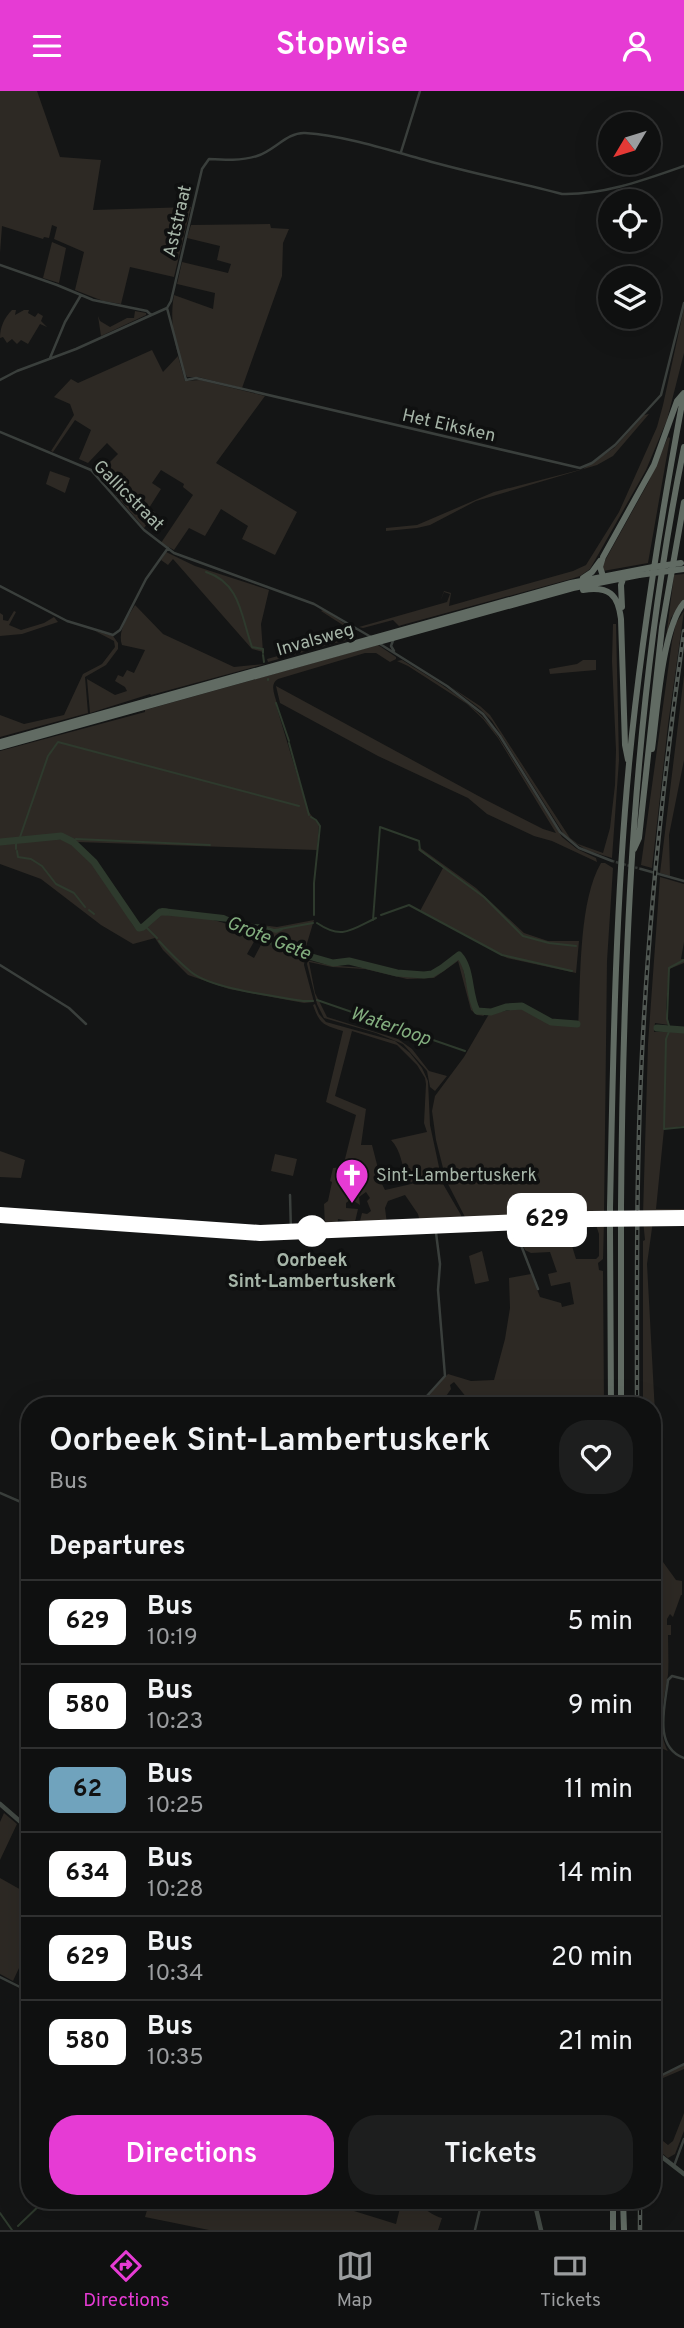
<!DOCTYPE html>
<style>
:root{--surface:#0f1010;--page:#1d1e1e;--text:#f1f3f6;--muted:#9b9d9f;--line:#2f3030;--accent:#e63bd4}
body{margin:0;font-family:Overpass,sans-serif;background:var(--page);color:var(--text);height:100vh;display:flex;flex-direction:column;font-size:26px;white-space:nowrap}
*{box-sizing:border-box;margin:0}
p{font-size:23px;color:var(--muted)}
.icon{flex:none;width:38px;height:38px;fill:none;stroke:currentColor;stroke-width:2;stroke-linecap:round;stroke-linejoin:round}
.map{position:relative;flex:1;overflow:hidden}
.details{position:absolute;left:21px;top:1306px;width:640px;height:812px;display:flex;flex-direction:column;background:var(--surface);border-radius:28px;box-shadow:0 7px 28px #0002,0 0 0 2px var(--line)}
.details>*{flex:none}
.badge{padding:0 14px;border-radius:10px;font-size:24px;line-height:46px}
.needle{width:46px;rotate:232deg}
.tools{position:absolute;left:598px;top:21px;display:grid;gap:14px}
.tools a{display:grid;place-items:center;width:63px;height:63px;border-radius:50%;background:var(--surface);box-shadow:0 7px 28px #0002,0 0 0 2px var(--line);font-size:35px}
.map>.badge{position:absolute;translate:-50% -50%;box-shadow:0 0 0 4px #fff}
h2{padding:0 28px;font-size:26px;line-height:63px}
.round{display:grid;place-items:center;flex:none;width:74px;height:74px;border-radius:28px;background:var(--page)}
.overview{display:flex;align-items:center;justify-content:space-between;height:119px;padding:0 28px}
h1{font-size:33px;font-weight:600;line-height:52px}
.primary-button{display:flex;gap:14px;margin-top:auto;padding:14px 28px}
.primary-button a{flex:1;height:80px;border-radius:28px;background:var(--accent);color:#fff;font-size:28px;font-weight:600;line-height:80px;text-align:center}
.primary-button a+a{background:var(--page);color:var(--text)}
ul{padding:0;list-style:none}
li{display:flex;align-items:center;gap:21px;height:84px;padding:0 28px;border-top:2px solid var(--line)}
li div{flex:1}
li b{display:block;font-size:26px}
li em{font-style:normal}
li .badge{min-width:77px;font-weight:700;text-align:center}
header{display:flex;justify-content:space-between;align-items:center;height:91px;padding:0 28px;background:var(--accent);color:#fff;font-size:32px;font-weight:600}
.tabs{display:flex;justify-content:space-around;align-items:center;height:98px;border-top:2px solid var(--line);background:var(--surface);font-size:19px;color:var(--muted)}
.tabs a{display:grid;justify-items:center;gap:4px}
.tabs .on{color:var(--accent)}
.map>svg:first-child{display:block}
.green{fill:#2d2924}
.water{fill:#2e3a2d}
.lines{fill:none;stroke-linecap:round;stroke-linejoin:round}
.stream{stroke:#2e3a2d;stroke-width:2}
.river{stroke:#2e3a2d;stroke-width:7}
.street-tunnel{stroke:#313532;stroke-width:2.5;stroke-dasharray:2.5 1.5;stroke-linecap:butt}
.street{stroke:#3a3f3c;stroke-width:2.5}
.secondary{stroke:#434a45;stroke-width:4.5}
.highway{stroke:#616b63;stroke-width:6}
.rail-casing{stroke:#505752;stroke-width:4.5}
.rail{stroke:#0f1010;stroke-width:2;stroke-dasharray:5;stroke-linecap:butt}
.highway-bridge{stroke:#616b63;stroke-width:6}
.line-casing{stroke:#fff;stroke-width:16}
.line{stroke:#fff;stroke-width:10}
.stop-dot{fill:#fff;stroke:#fff;stroke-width:3.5}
.labels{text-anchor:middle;stroke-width:7;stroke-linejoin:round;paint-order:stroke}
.street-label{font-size:18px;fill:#a6b5a8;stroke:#0f1010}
.poi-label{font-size:18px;fill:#a6b5a8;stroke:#0f1010;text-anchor:start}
.stop-label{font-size:18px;font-weight:bold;fill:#a6b5a8;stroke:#0f1010}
.water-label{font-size:19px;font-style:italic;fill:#83ae7f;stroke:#0f1010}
</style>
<header><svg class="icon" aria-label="menu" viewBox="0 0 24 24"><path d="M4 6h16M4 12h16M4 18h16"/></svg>Stopwise<svg class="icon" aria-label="person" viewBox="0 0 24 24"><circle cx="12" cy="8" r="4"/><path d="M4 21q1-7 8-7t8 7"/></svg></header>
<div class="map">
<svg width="684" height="2139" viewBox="0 0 684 2139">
<rect width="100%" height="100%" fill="#141515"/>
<!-- green -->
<path class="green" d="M0,0H37L60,66L101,69L93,119L191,116L174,186L130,176L121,213L103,210L75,199L84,161L54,148L57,136L52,134L49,147L44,146L43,148L2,135L0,162Z
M270,133L271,137L289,138L283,152L282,185L242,297L198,286H187C175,262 169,231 174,204L213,218L215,202L177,193L182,171L228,182L231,173L217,169L220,155L187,147L191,134Z
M52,151L66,157L59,192L43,187Z
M684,217V262L667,329L646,379L590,478L580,485L571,488L402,534L399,535L393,529L363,537L359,536L447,511L450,503L444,501L440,511L444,500L451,502L449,515L573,480L586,474L619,421L657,336L663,314Z
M12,219H16L15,224L24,219H29L28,222L35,226L38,222L43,225L41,230L47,236L40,233L28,253L21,249L17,253L12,248L7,252L3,246L0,247C0,236 4,227 12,219Z
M135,220L146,222V224L101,245L98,225L100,230L110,236L127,227H134Z
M152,259L163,281L178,265L185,290L200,289L265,305L216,372L297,421L275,464L242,448L248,435L221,418L205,445L189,437L174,459L161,452L193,404L183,396L184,393L161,379L152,392L161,398L149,417L156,422L144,437L98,383L118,363L107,352L88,372L79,368L91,339L75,329L53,361L51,360L74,324L70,313L54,306L71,288L78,292Z
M649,323L613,365L597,374L476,410L430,434L417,437L386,440V437L417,434L494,401L583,378L614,357L644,324Z
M668,346L670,347L648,472L603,480L602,475L648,392Z
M50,380L70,387L65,402L46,393Z
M166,461L195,475L269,499L261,533L263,561L252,558L173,468L168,474L161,469Z
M684,483V509L671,527L666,547L674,484Z
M135,514L163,543L234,576L265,573L151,604L150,603L90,622L87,588L115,604L127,600L125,596L115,590L118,584L123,586L127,579L134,582L145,559L122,554C117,540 128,526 135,514Z
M323,519L352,537L353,547L268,571L267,568L349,545V538L321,520Z
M14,520L16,521L9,534L21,539L44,532L54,526L58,531L22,543L0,545V522L3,524V529L8,530Z
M684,520L668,634L652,777L641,774L672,550L676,532Z
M613,533H616L619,669L612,767L586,759L565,745L492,630L480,618L451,596L480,615L490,624L570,747L578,753L603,762L610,737L615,694L616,659L612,570Z
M95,540L113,545L118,552V558L106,574L85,586L88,622L0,646V624L24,633L64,624L83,583L102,573L115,556L114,550Z
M378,554L396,566V568L390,571L376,562H365L278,588C269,593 275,604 277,613L276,614L308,720L319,734L317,759L77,751L61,743L0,749V660L145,621V619Z
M402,569C434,589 467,607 492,636L562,746L577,758L596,767L597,771L552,750L534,745L487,723L468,707L378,665L280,612L276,595L484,708L543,738L556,742L498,647L483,628L467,613L408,575L397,570Z
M583,569H596V579L550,583L549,578L577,573Z
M684,584V669L669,744L670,785L660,782Z
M57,748C81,749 112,798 124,817C129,825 131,835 139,840L161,823C200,826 221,826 256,847L247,863L254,867L263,850L305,867L304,874L314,911L304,912L229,898L188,884L163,859L155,847L133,853L101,834L41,788L0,773V753Z
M419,756L476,797L524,842L548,850H579L576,882L507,867L420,820L443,777L418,759Z
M601,772H605L613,777L607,870L604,1123L467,1130L446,1089L436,1049L432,1020L435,1005L464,966L489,923L521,917L550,933L578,936C581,891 578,811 601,772Z
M660,786L684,793V851L681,868H684V872L669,878L666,918L669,934L655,932L654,941L684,940V1035L664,1038L656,1118H684V1124H643L648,953Z
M314,829L305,859L265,846L240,831L277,836Z
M457,867L462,873L473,919L485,925L477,924L471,919L458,870L434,887L407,888L365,878L332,876L309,871L315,902L327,926L398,948L412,958L429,980L447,985L435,1000L430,996L427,980L403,953L376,942L324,927L317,913L307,873L308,869C327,875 344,875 363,877C385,880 407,889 430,885C440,884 449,873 457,867Z
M315,913L319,923L326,931L395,950L410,962L422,977L428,990L430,1034L442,1090L419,1088L411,1091L407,1089C402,1075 401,1059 391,1049L427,1041L424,1032L426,993L425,987L417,974L397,954L352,940L335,1005L366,1018L361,1054H372L382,1093L385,1099L420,1091L443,1093L461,1124L462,1130L420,1131L418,1123L405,1104L388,1110L385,1117L387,1133L359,1134L362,1122L367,1123L371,1120L367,1110L370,1107L366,1101L359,1106L360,1114L351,1108L346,1112V1117L358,1118L355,1131L338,1128L337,1136L325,1135L324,1113L328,1110L332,1091L330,1090L333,1077L343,1076L356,1024L326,1011L343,940C324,934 320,934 313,914Z
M0,1060L25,1069L21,1087L0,1086Z
M275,1063L297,1068L293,1085L271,1080Z
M643,1129L653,1130L647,1173L663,1471L676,1489L682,1490V1504H681L673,1526L670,1523L667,1528V1534H671V1544H668C668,1557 669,1571 668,1584C664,1607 656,1639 668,1660L661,1657L653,1701V1314H643V1150L645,1149Z
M595,1131H604L603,1168L598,1172L599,1179L603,1180L604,1314H525L497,1307L496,1314H469L467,1307L454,1291L450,1294L451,1298L444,1308L434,1304L430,1314H425L427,1305L448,1283L471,1290L494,1289L505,1248L510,1217L509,1187L531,1183L540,1206L561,1212L562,1216L574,1213L570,1191L551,1195L548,1183L557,1181L550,1161L531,1162L525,1159L514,1134L565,1132L576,1168H596L599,1165V1143Z
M482,1160L489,1190L475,1193L469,1165Z
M4,1722L17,1733L0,1769V1731Z
M0,1787L30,1804V1865L25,1864L13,1890L0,1883Z
M653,1909L658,1960V1986L684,1974V1978L656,1990L654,1995L653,2032Z
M684,2022V2040L675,2063L668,2067L653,2055V2042L668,2054L673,2050Z
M150,2109H357L354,2120L396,2133L402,2109C420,2109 426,2123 442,2127L438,2139H209L145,2126Z"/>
<!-- water -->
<path class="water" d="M162,817L224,824L244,833H259L274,838L282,837L283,839L276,842L260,836L254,839L271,848L307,860L305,868L256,848L229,831L162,824L159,826L155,822Z"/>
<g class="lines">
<!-- stream -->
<path class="stream" d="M206,481C241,492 241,526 252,556L263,558V562
M263,564L264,571
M268,588V589
M276,612L289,650
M289,652L309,724
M311,726L316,729L320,735L314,792V824
M16,749V758
M19,749L48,665L58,651L299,715
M73,751L76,748L210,754
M17,760L18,766L31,768L42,775L56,793L74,802L85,816
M89,819L94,823
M381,824L409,814L502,864L572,880
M373,829L380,736L419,750L420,759L484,806L523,845L549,852L576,855
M317,832C342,849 351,839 376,827
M145,835L157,847
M280,838L313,832
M277,846V845
M159,850C169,861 179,871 191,881C212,898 275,905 303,910H313
M684,869L669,877L667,928L670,938L666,948L664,1038L684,1036
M317,909L465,960
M0,2122L12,2139
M18,2135L45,2109"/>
<!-- river -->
<path class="river" d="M0,751L61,745L73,751L94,771L139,837L143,836L160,821H166
M298,862L333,872L349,870L397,882L424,884L432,883L442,877L459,864C472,878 468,903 477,920L491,921L506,916L522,915L551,931L577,933
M657,937L684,939"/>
<!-- street-tunnel -->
<path class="street-tunnel" d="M612,770L641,778"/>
<!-- street -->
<path class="street" d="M401,61L420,0
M0,174L57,194L93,209L147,220L151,224
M167,217L186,289L196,287L580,377L592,372L615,354L661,304L684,212
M50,267L65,231L81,204
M0,289L17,280L76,258L167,217L171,210L202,78L209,68C225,69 241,70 257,65C274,60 287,41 305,42C346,45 385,58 425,69C470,82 517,91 562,103C604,104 644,89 684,75
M0,341L91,379L144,439L174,462L314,513L371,546
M0,495L67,530L113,544L120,539L146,488L168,457
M353,550L354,537
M380,553L447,595L483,623L500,645L560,741L579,757L612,770
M394,560L391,555L394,547
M641,778L684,790
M0,874L69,917L86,933
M290,1104L291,1141
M512,1131L538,1198
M424,1314L426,1306L445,1285L438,1199L440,1173L435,1134
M0,1402L30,1415
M684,1588L672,1585L668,1589C665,1615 653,1656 684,1667
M0,1886L30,1901
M658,1986L684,1973
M674,2075L684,2048
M475,2139L482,2109"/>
<!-- secondary -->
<path class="secondary" d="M0,1124L260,1142L616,1127H684
M0,1713L30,1739
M653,2059L684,2083
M534,2109L541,2139"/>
<!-- highway -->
<path class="highway" d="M583,487L592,481L600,470
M604,488L600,476L603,466L654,374L677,310L683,303
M583,499C609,495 618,503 621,528L625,654L628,669
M622,516L621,494L624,485
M0,651L571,492L653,476
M0,656L573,497L639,484
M652,658C657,623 662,537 684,512
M634,758L639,747L662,536L684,411
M621,1116C623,862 633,606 684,356
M610,1117C613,969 615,821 629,673C641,548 661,425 684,302
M610,1140L611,1314
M621,1140V1314
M613,2109V2139
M623,2109L624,2139"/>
<defs>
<path id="rail" d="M637,1314C637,1197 636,1080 642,963C649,821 664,681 684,540
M640,2109V2139"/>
</defs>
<!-- rail casing -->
<use href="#rail" class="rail-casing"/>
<!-- rail -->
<use href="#rail" class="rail"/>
<!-- highway-bridge -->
<path class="highway-bridge" d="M653,476L681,472
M639,484L684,478
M610,1140V1117
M621,1140V1116"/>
</g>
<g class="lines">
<defs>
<path id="line" d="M0,1124L260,1142L590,1128L684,1127"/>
</defs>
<!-- line casing -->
<use href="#line" class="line-casing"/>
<!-- line -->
<use href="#line" class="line"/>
</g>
<!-- icons -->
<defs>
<symbol id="church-pin" viewBox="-11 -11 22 30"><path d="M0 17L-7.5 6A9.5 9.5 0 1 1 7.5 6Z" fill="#e63bd4" stroke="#0f1010"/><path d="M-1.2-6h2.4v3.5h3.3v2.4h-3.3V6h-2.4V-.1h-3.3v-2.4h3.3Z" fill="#fff"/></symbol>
</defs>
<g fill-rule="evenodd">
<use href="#church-pin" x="333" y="1065" width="38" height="52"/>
</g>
<!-- markers -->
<circle class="stop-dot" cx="312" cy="1140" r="14"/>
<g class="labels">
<!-- street labels -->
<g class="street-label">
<text transform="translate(177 130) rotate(-77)" y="6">Aststraat</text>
<text transform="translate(449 334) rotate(13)" y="6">Het Eiksken</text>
<text transform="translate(129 404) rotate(45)" y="6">Gallicstraat</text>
<text transform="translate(315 548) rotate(-16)" y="6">Invalsweg</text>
</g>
<!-- poi labels -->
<g class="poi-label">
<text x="376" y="1090">Sint-Lambertuskerk</text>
</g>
<!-- stop labels -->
<g class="stop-label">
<text x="312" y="1175">Oorbeek<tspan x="312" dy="21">Sint-Lambertuskerk</tspan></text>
</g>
<!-- water labels -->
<g class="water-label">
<text transform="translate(269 846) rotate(22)" y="7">Grote Gete</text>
<text transform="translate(391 934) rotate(19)" y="7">Waterloop</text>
</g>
</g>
</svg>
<div class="tools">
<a><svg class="needle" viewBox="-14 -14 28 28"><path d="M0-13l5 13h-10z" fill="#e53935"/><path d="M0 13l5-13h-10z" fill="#9b9d9f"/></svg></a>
<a><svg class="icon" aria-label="locate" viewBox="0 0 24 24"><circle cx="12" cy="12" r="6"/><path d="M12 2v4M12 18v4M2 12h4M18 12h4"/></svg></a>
<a><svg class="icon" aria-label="layers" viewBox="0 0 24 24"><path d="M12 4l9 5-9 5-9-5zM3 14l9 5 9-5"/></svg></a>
</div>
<b class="badge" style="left:547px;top:1129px;background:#fff;color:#111">629</b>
<section class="details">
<div class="overview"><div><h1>Oorbeek Sint-Lambertuskerk</h1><p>Bus</p></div><a class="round"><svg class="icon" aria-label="heart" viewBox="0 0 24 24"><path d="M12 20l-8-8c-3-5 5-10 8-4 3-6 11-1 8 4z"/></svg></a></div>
<h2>Departures</h2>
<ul>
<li><span class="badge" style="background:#fff;color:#111">629</span><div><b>Bus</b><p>10:19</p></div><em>5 min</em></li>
<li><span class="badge" style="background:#fff;color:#111">580</span><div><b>Bus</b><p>10:23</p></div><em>9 min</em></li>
<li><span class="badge" style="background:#70a3bd;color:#111">62</span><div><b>Bus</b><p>10:25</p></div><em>11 min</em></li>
<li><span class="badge" style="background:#fff;color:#111">634</span><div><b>Bus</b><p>10:28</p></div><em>14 min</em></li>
<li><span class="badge" style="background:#fff;color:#111">629</span><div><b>Bus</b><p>10:34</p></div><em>20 min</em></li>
<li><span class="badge" style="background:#fff;color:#111">580</span><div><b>Bus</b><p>10:35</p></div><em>21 min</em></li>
</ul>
<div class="primary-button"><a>Directions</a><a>Tickets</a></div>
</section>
</div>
<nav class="tabs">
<a class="on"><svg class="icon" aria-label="directions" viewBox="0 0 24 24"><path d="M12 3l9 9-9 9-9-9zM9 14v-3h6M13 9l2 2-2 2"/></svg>Directions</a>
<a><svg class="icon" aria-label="map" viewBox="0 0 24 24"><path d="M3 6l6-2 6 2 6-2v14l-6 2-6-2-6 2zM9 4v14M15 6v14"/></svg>Map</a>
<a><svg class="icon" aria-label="tickets" viewBox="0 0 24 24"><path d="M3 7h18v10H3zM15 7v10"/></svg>Tickets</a>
</nav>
